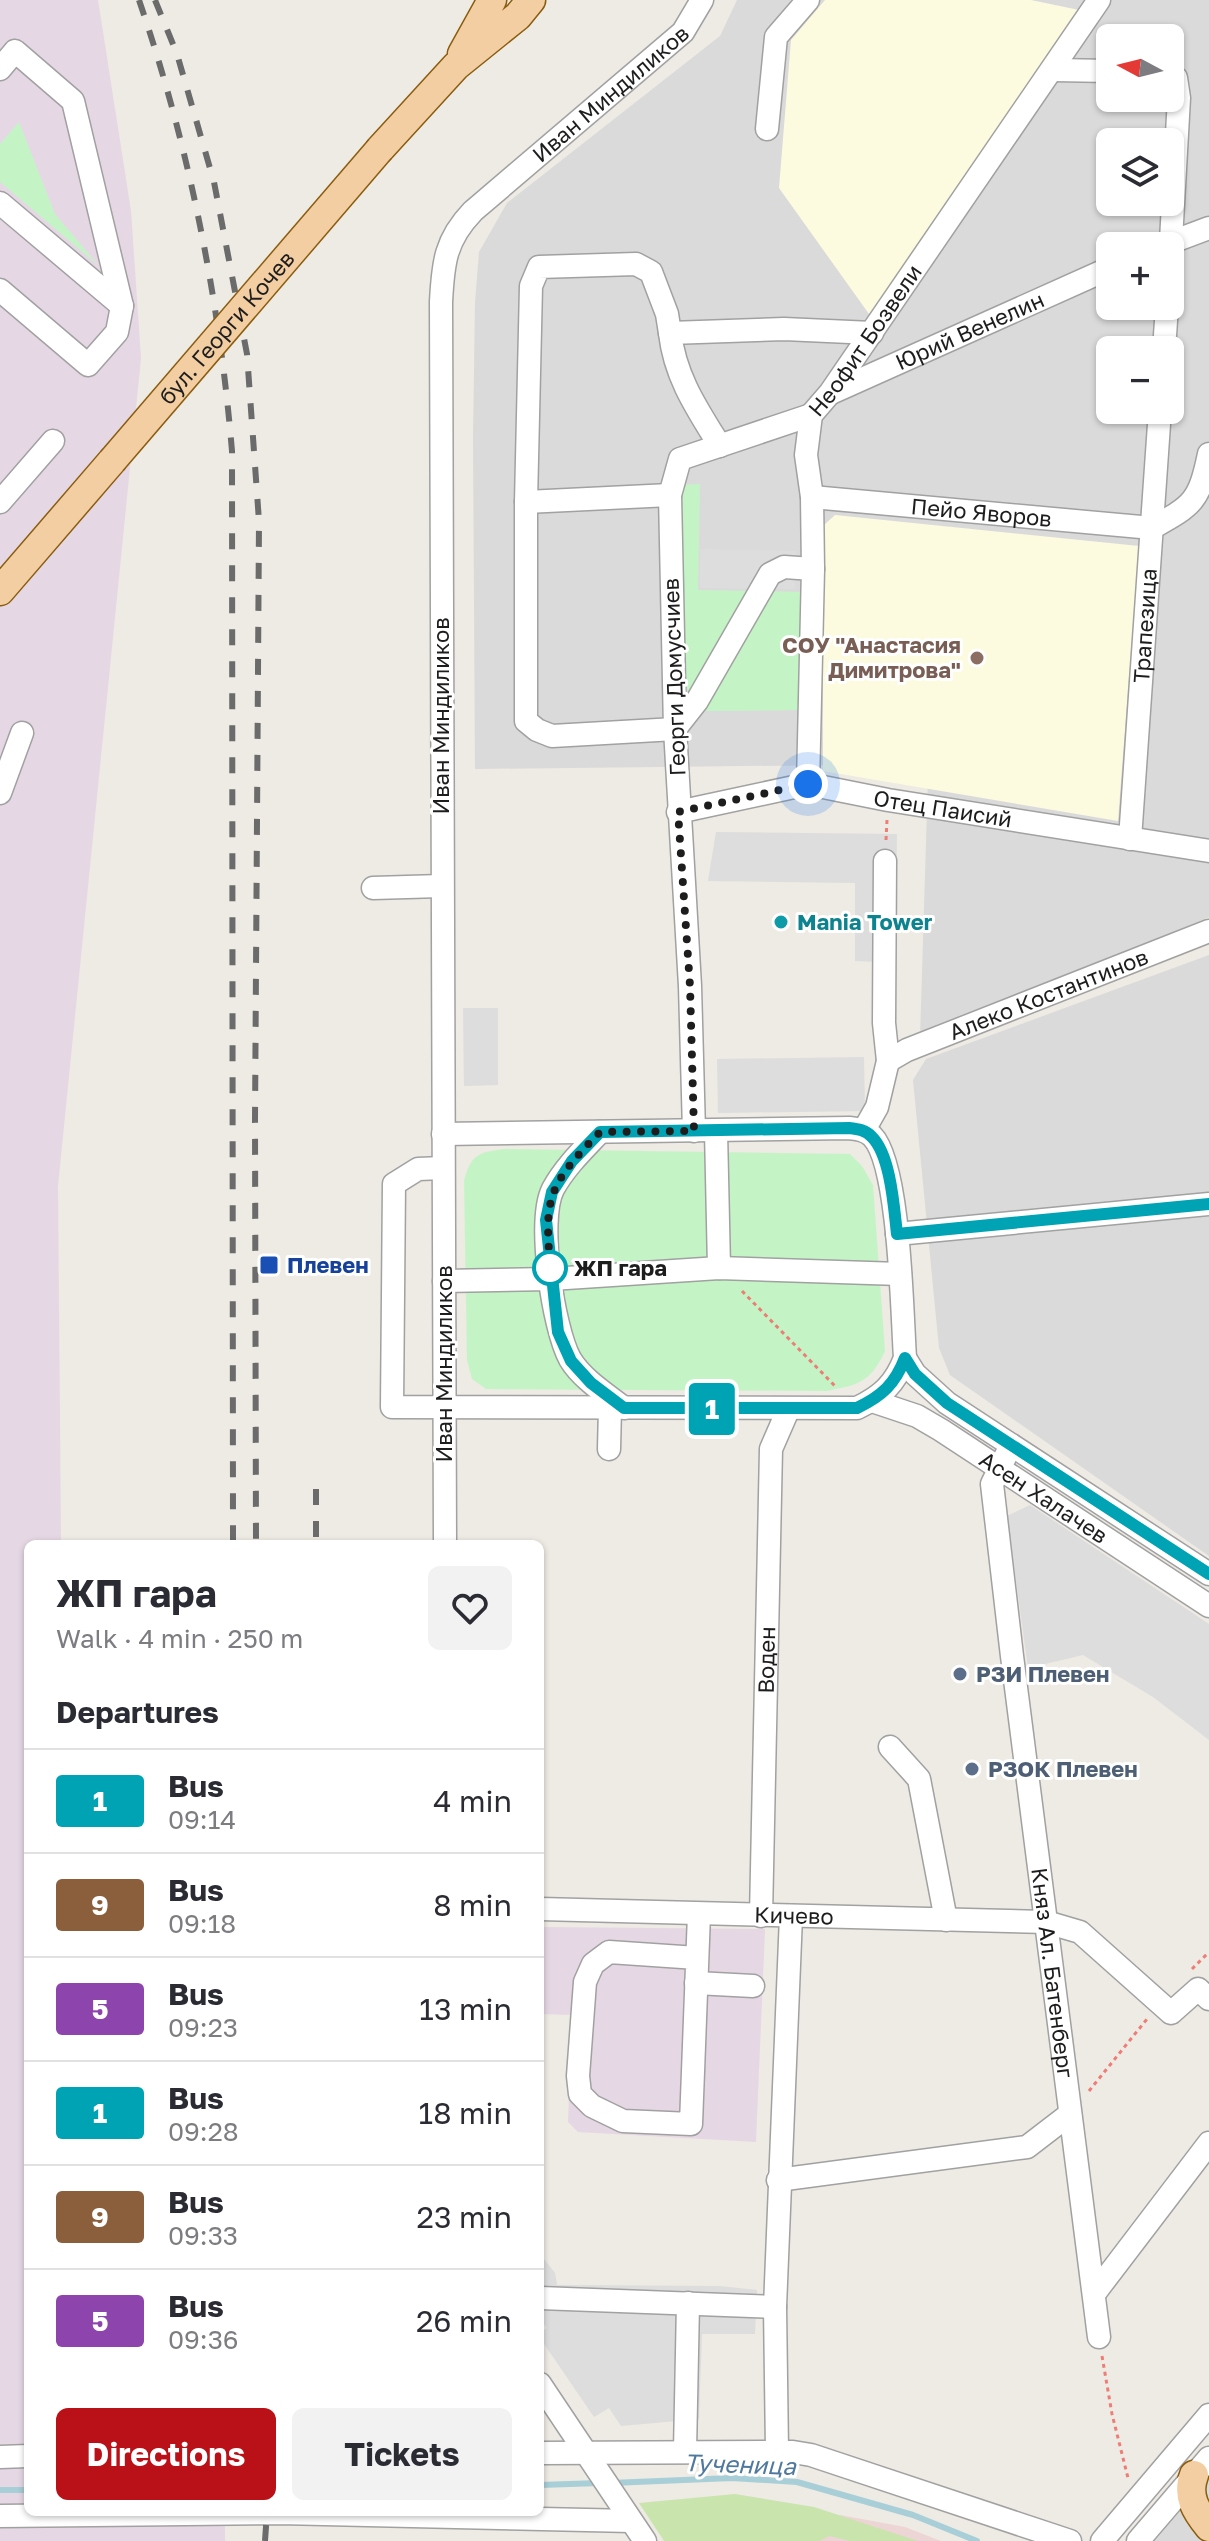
<!DOCTYPE html>
<meta charset="utf-8">
<style>
:root{--surface:#fff;--page:#f2f2f3;--text:#2b2b33;--muted:#7c7c81;--line:#e1e1e2;--accent:#b91117}
body{margin:0;font-family:"Golos Text",sans-serif;background:var(--page);color:var(--text);height:100vh;display:flex;flex-direction:column;font-size:30px;white-space:nowrap}
*{box-sizing:border-box;margin:0}
p{font-size:26px;color:var(--muted)}
.icon{flex:none;width:44px;height:44px;fill:none;stroke:currentColor;stroke-width:2;stroke-linecap:round;stroke-linejoin:round}
.map{position:relative;flex:1;overflow:hidden}
.panel{position:absolute;left:24px;top:1540px;width:520px;height:976px;display:flex;flex-direction:column;background:var(--surface);border-radius:12px;box-shadow:0 2px 6px #0004}
.panel>*{flex:none}
.badge{padding:0 16px;border-radius:6px;font-size:28px;line-height:52px}
.needle{width:52px;rotate:277deg}
.fabs{position:absolute;left:1096px;top:24px;display:grid;gap:16px}
.fabs a{display:grid;place-items:center;width:88px;height:88px;border-radius:12px;background:var(--surface);box-shadow:0 2px 6px #0004;font-size:40px}
.you{position:absolute;width:40px;height:40px;margin:-20px;border:6px solid #fff;border-radius:50%;background:#1a73e8;box-shadow:0 0 0 12px #1a73e833}
.map>.badge{position:absolute;translate:-50% -50%;box-shadow:0 0 0 4px #fff}
h2{padding:0 32px;font-size:30px;line-height:72px}
.round{display:grid;place-items:center;flex:none;width:84px;height:84px;border-radius:12px;background:var(--page)}
.headline{display:flex;align-items:center;justify-content:space-between;height:136px;padding:0 32px}
h1{font-size:38px;font-weight:700;line-height:60px}
.primary-button{display:flex;gap:16px;margin-top:auto;padding:16px 32px}
.primary-button a{flex:1;height:92px;border-radius:12px;background:var(--accent);color:#fff;font-size:32px;font-weight:700;line-height:92px;text-align:center}
.primary-button a+a{background:var(--page);color:var(--text)}
ul{padding:0;list-style:none}
li{display:flex;align-items:center;gap:24px;height:104px;padding:0 32px;border-top:2px solid var(--line)}
li div{flex:1}
li b{display:block;font-size:30px}
li em{font-style:normal}
li .badge{min-width:88px;font-weight:700;text-align:center}
.map>svg:first-child{display:block}
.residential{fill:#dbdada;fill-rule:evenodd}
.commercial{fill:#edd5d5}
.industrial{fill:#e6d7e4}
.education{fill:#fcfbdf}
.grass{fill:#cae4ae}
.park{fill:#c4f4c6}
.parking{fill:#ddd}
.lines{fill:none;stroke-linecap:round;stroke-linejoin:round}
.stream{stroke:#a8ced7;stroke-width:6}
.minor-casing{stroke:#a1a1a1;stroke-width:25}
.major-casing{stroke:#8a5c0d;stroke-width:31}
.path{stroke:#ed7d75;stroke-width:3;stroke-dasharray:4 4;stroke-linecap:butt}
.minor{stroke:#fff;stroke-width:22}
.major{stroke:#f3cea3;stroke-width:28}
.rail{stroke:#6b6b6b;stroke-width:6;stroke-dasharray:16 16;stroke-linecap:butt}
.major-bridge-casing{stroke:#8a5c0d;stroke-width:31;stroke-linecap:butt}
.major-bridge{stroke:#f3cea3;stroke-width:28}
.line-casing{stroke:#fff;stroke-width:18}
.line{stroke:#00a3b4;stroke-width:12}
.walk{stroke:#1d1d1d;stroke-width:8;stroke-dasharray:0 14.4}
.education-dot{fill:#8d6e63;stroke:#fff;stroke-width:3}
.culture-dot{fill:#0f9aa8;stroke:#fff;stroke-width:3}
.transit-dot{fill:#1a4fb4;stroke:#fff;stroke-width:3}
.stop-dot{fill:#fff;stroke:#00a3b4;stroke-width:4}
.service-dot{fill:#5c6f8a;stroke:#fff;stroke-width:3}
.labels{text-anchor:middle;stroke-width:6;stroke-linejoin:round;paint-order:stroke}
.street-label{font-size:22px;fill:#1d1d1d;stroke:#fff}
.education-label{font-size:22px;font-weight:bold;fill:#785e54;stroke:#fff;text-anchor:end}
.culture-label{font-size:22px;font-weight:bold;fill:#0d838f;stroke:#fff;text-anchor:start}
.transit-label{font-size:22px;font-weight:bold;fill:#164399;stroke:#fff;text-anchor:start}
.stop-label{font-size:22px;font-weight:bold;fill:#1d1d1d;stroke:#fff;text-anchor:start}
.service-label{font-size:22px;font-weight:bold;fill:#4e5e75;stroke:#fff;text-anchor:start}
.water-label{font-size:24px;font-style:italic;fill:#4f799d;stroke:#fff}
</style>
<div class="map">
<svg width="1209" height="2541" viewBox="0 0 1209 2541">
<rect width="100%" height="100%" fill="#eeeae4"/>
<!-- residential -->
<path class="residential" d="M737,0H1209V917L920,1038L928,778L843,765L475,769L473,437L475,303L479,252L507,203L720,36ZM1110,38H1170V98H1110ZM1110,142H1170V202H1110ZM1110,246H1170V306H1110ZM1110,350H1170V410H1110Z
M1209,955V1556L950,1375L939,1348L913,1080L926,1059Z
M1209,2479V2541H1155L1174,2518Z"/>
<!-- commercial -->
<path class="commercial" d="M840,2515L905,2527L941,2541H815Z"/>
<!-- industrial -->
<path class="industrial" d="M0,0H98L131,211L141,358L58,1186L61,1544H28V2512H225V2541H0Z
M540,1927L765,1929L756,2142L578,2132L568,2122L572,2015L540,2014Z"/>
<!-- education -->
<path class="education" d="M825,0H1031L1079,10L909,280L869,314L779,188L791,40Z
M835,515L1139,546L1118,821L823,771V526Z"/>
<!-- grass -->
<path class="grass" d="M735,2494L814,2507L918,2541H850L829,2536L820,2541H664L639,2503Z"/>
<!-- park -->
<path class="park" d="M19,122L55,214L99,266L0,182V144Z
M700,484L698,590L806,592L803,710L707,711L682,684L678,485Z
M505,1149L850,1154L862,1166L873,1185L885,1351C870,1383 858,1385 826,1391L486,1389L472,1379L467,1360L464,1181C471,1154 479,1152 505,1149Z"/>
<!-- parking -->
<path class="parking" d="M700,549L796,551L795,589L700,588Z
M716,832L897,834L895,1006L878,962L855,961V883L708,881Z
M463,1008H498V1085L464,1086Z
M864,1057L865,1111L718,1113L717,1059Z
M1030,1505L1209,1624V1740L1153,1697L1083,1655L1028,1668L1007,1516Z
M540,2254L555,2273L557,2285L719,2286L757,2290L755,2334H702L699,2419L621,2426L609,2408L594,2417L540,2338V2333L547,2328L540,2319Z"/>
<g class="lines">
<!-- stream -->
<path class="stream" d="M611,2483L732,2478L797,2482L913,2515L977,2541
M540,2485L600,2483
M0,2490H28"/>
<defs>
<g id="minor">
<path d="M0,69L15,51L73,101L122,306L117,332L88,365L0,290"/>
<path d="M1054,70L1110,71"/>
<path d="M1170,76L1176,78L1179,98L1170,258"/>
<path d="M767,129L776,37L808,0"/>
<path d="M0,203L122,306"/>
<path d="M1161,246L1209,228"/>
<path d="M670,333C675,377 697,409 720,446"/>
<path d="M1164,350L1167,306"/>
<path id="s1" d="M831,393L1110,268"/>
<path id="s2" d="M812,497L1152,528C1193,505 1199,502 1209,454"/>
<path d="M0,502L53,441"/>
<path d="M526,502L670,495"/>
<path d="M813,569L784,567L770,574L697,701L675,729L552,736L537,730L526,721V502L531,286L539,267L636,264L651,272L667,314L670,333L784,329L872,333"/>
<path id="s3" d="M808,784L813,569L812,497L806,455L811,415L830,393L1099,0"/>
<path d="M0,793L22,733"/>
<path id="s4" d="M678,812L808,784L888,800L1209,851"/>
<path id="s5" d="M1130,839L1160,410"/>
<path d="M373,888L441,886"/>
<path id="s6" d="M888,1061L907,1050L1209,931"/>
<path d="M864,1130L877,1107L888,1061L884,1023L885,861"/>
<path d="M694,1131L690,986L675,729L670,495L680,459L811,415"/>
<path d="M716,1131L719,1268"/>
<path d="M600,1132C583,1150 565,1167 553,1189C537,1220 553,1328 570,1359C582,1379 606,1394 624,1408"/>
<path d="M443,1134L849,1128C858,1129 865,1130 872,1136C900,1164 902,1315 905,1358C895,1384 882,1396 857,1408L392,1407L394,1184L418,1169L443,1168"/>
<path d="M897,1234L1209,1204"/>
<path d="M444,1281L551,1279L719,1268L900,1274"/>
<path d="M905,1358L915,1374L947,1403L1209,1574"/>
<path id="s7" d="M872,1401L917,1416L941,1430L1209,1606"/>
<path id="s8" d="M1011,1445L992,1484L1012,1656L1099,2337"/>
<path d="M609,1449L610,1408"/>
<path id="s9" d="M445,1544L441,302C443,263 445,240 473,211L683,32L702,0"/>
<path d="M890,1747L919,1779L946,1920"/>
<path id="s10" d="M540,1909L1046,1922L1080,1932L1171,2013L1198,1989L1209,1999"/>
<path id="s11" d="M761,1916L771,1449L788,1410"/>
<path d="M697,1958L609,1952L593,1964L585,1982L578,2076L580,2094L592,2106L623,2121L691,2124L699,1914"/>
<path d="M696,1983L753,1986"/>
<path d="M778,2180L1027,2147L1070,2114"/>
<path d="M1094,2294L1209,2143"/>
<path d="M540,2298L775,2307"/>
<path d="M540,2384L645,2541"/>
<path d="M685,2451L688,2303"/>
<path d="M777,2451L775,2307L791,1916"/>
<path d="M540,2453L793,2452L811,2455L1070,2541"/>
<path d="M0,2457L28,2456"/>
<path d="M0,2516L280,2513L631,2521"/>
<path d="M1102,2541L1209,2415"/>
<path d="M1138,2541L1209,2458"/>
</g>
<path id="major" d="M462,54L492,0
M380,149L456,66L518,16L531,0
M0,591L112,461
M1194,2475C1186,2496 1196,2511 1209,2527"/>
</defs>
<!-- minor casing -->
<use href="#minor" class="minor-casing"/>
<!-- major casing -->
<use href="#major" class="major-casing"/>
<!-- path -->
<path class="path" d="M886,840L887,820
M742,1291L835,1386
M1192,1969L1209,1952
M1089,2091L1147,2019
M1102,2356L1112,2414L1128,2478"/>
<!-- minor -->
<use href="#minor" class="minor"/>
<!-- major -->
<use href="#major" class="major"/>
<!-- rail -->
<path class="rail" d="M139,0C189,146 219,297 232,451L233,1544
M155,0L177,54L214,182L247,354L259,521L255,1119L256,1544
M316,1489V1544
M265,2541L267,2512"/>
<defs>
<g id="major-bridge">
<path id="s12" d="M112,461L380,149"/>
</g>
</defs>
<!-- major-bridge casing -->
<use href="#major-bridge" class="major-bridge-casing"/>
<!-- major-bridge -->
<use href="#major-bridge" class="major-bridge"/>
</g>
<g class="lines">
<defs>
<path id="line" d="M1209,1204L897,1234C894,1209 891,1156 872,1137C866,1130 858,1129 849,1128L600,1132L572,1161L552,1192L546,1220L558,1332L571,1361L591,1383L624,1408H857C882,1396 895,1384 905,1358L915,1374L947,1403L1209,1574"/>
</defs>
<!-- line casing -->
<use href="#line" class="line-casing"/>
<!-- line -->
<use href="#line" class="line"/>
<!-- walk -->
<path class="walk" d="M550,1268L551,1279C545,1200 543,1190 600,1132L694,1131L690,986L678,812L808,784"/>
</g>
<!-- markers -->
<circle class="education-dot" cx="977" cy="658" r="8"/>
<circle class="culture-dot" cx="781" cy="922" r="8"/>
<rect class="transit-dot" x="259" y="1255" width="20" height="20" rx="4"/>
<circle class="stop-dot" cx="550" cy="1268" r="16"/>
<g class="service-dot">
<circle cx="960" cy="1674" r="8"/>
<circle cx="972" cy="1769" r="8"/>
</g>
<g class="labels">
<!-- street labels -->
<g class="street-label">
<text dy="8" stroke="none"><textPath href="#s9" startOffset="1522">Иван Миндиликов</textPath></text>
<text dy="8" stroke="none"><textPath href="#s12" startOffset="176">бул. Георги Кочев</textPath></text>
<text dy="8" stroke="none"><textPath href="#s1" startOffset="152">Юрий Венелин</textPath></text>
<text dy="8" stroke="none"><textPath href="#s3" startOffset="462">Неофит Бозвели</textPath></text>
<text dy="8" stroke="none"><textPath href="#s2" startOffset="170">Пейо Яворов</textPath></text>
<text dy="8" stroke="none"><textPath href="#s5" startOffset="214">Трапезица</textPath></text>
<text transform="translate(674 677) rotate(-92)" y="8">Георги Домусчиев</text>
<text transform="translate(441 716) rotate(-90)" y="8">Иван Миндиликов</text>
<text dy="8" stroke="none"><textPath href="#s4" startOffset="270">Отец Паисий</textPath></text>
<text dy="8" stroke="none"><textPath href="#s6" startOffset="174">Алеко Костантинов</textPath></text>
<text transform="translate(444 1364) rotate(-90)" y="8">Иван Миндиликов</text>
<text dy="8" stroke="none"><textPath href="#s7" startOffset="198">Асен Халачев</textPath></text>
<text dy="8" stroke="none"><textPath href="#s11" startOffset="256">Воден</textPath></text>
<text dy="8" stroke="none"><textPath href="#s10" startOffset="254">Кичево</textPath></text>
<text dy="8" stroke="none"><textPath href="#s8" startOffset="536">Княз Ал. Батенберг</textPath></text>
</g>
<!-- education labels -->
<g class="education-label">
<text x="961" y="653">СОУ "Анастасия<tspan x="961" dy="25">Димитрова"</tspan></text>
</g>
<!-- culture labels -->
<g class="culture-label">
<text x="797" y="930">Mania Tower</text>
</g>
<!-- transit labels -->
<g class="transit-label">
<text x="287" y="1273">Плевен</text>
</g>
<!-- stop labels -->
<g class="stop-label">
<text x="574" y="1276">ЖП гара</text>
</g>
<!-- service labels -->
<g class="service-label">
<text x="976" y="1682">РЗИ Плевен</text>
<text x="988" y="1777">РЗОК Плевен</text>
</g>
<!-- water labels -->
<g class="water-label">
<text transform="translate(740 2465) rotate(2)" y="8">Тученица</text>
</g>
</g>
</svg>
<div class="fabs">
<a><svg class="needle" viewBox="-14 -14 28 28"><path d="M0-13l5 13h-10z" fill="#e53935"/><path d="M0 13l5-13h-10z" fill="#7c7c81"/></svg></a>
<a><svg class="icon" aria-label="layers" viewBox="0 0 24 24"><path d="M12 4l9 5-9 5-9-5zM3 14l9 5 9-5"/></svg></a>
<a>+</a>
<a>−</a>
</div>
<div class="you" style="left:808px;top:784px"></div>
<b class="badge" style="left:712px;top:1409px;background:#00a3b4;color:#fff">1</b>
<section class="panel">
<div class="headline"><div><h1>ЖП гара</h1><p>Walk · 4 min · 250 m</p></div><a class="round"><svg class="icon" aria-label="heart" viewBox="0 0 24 24"><path d="M12 20l-8-8c-3-5 5-10 8-4 3-6 11-1 8 4z"/></svg></a></div>
<h2>Departures</h2>
<ul>
<li><span class="badge" style="background:#00a3b4;color:#fff">1</span><div><b>Bus</b><p>09:14</p></div><em>4 min</em></li>
<li><span class="badge" style="background:#8b5e3c;color:#fff">9</span><div><b>Bus</b><p>09:18</p></div><em>8 min</em></li>
<li><span class="badge" style="background:#8e44ad;color:#fff">5</span><div><b>Bus</b><p>09:23</p></div><em>13 min</em></li>
<li><span class="badge" style="background:#00a3b4;color:#fff">1</span><div><b>Bus</b><p>09:28</p></div><em>18 min</em></li>
<li><span class="badge" style="background:#8b5e3c;color:#fff">9</span><div><b>Bus</b><p>09:33</p></div><em>23 min</em></li>
<li><span class="badge" style="background:#8e44ad;color:#fff">5</span><div><b>Bus</b><p>09:36</p></div><em>26 min</em></li>
</ul>
<div class="primary-button"><a>Directions</a><a>Tickets</a></div>
</section>
</div>
